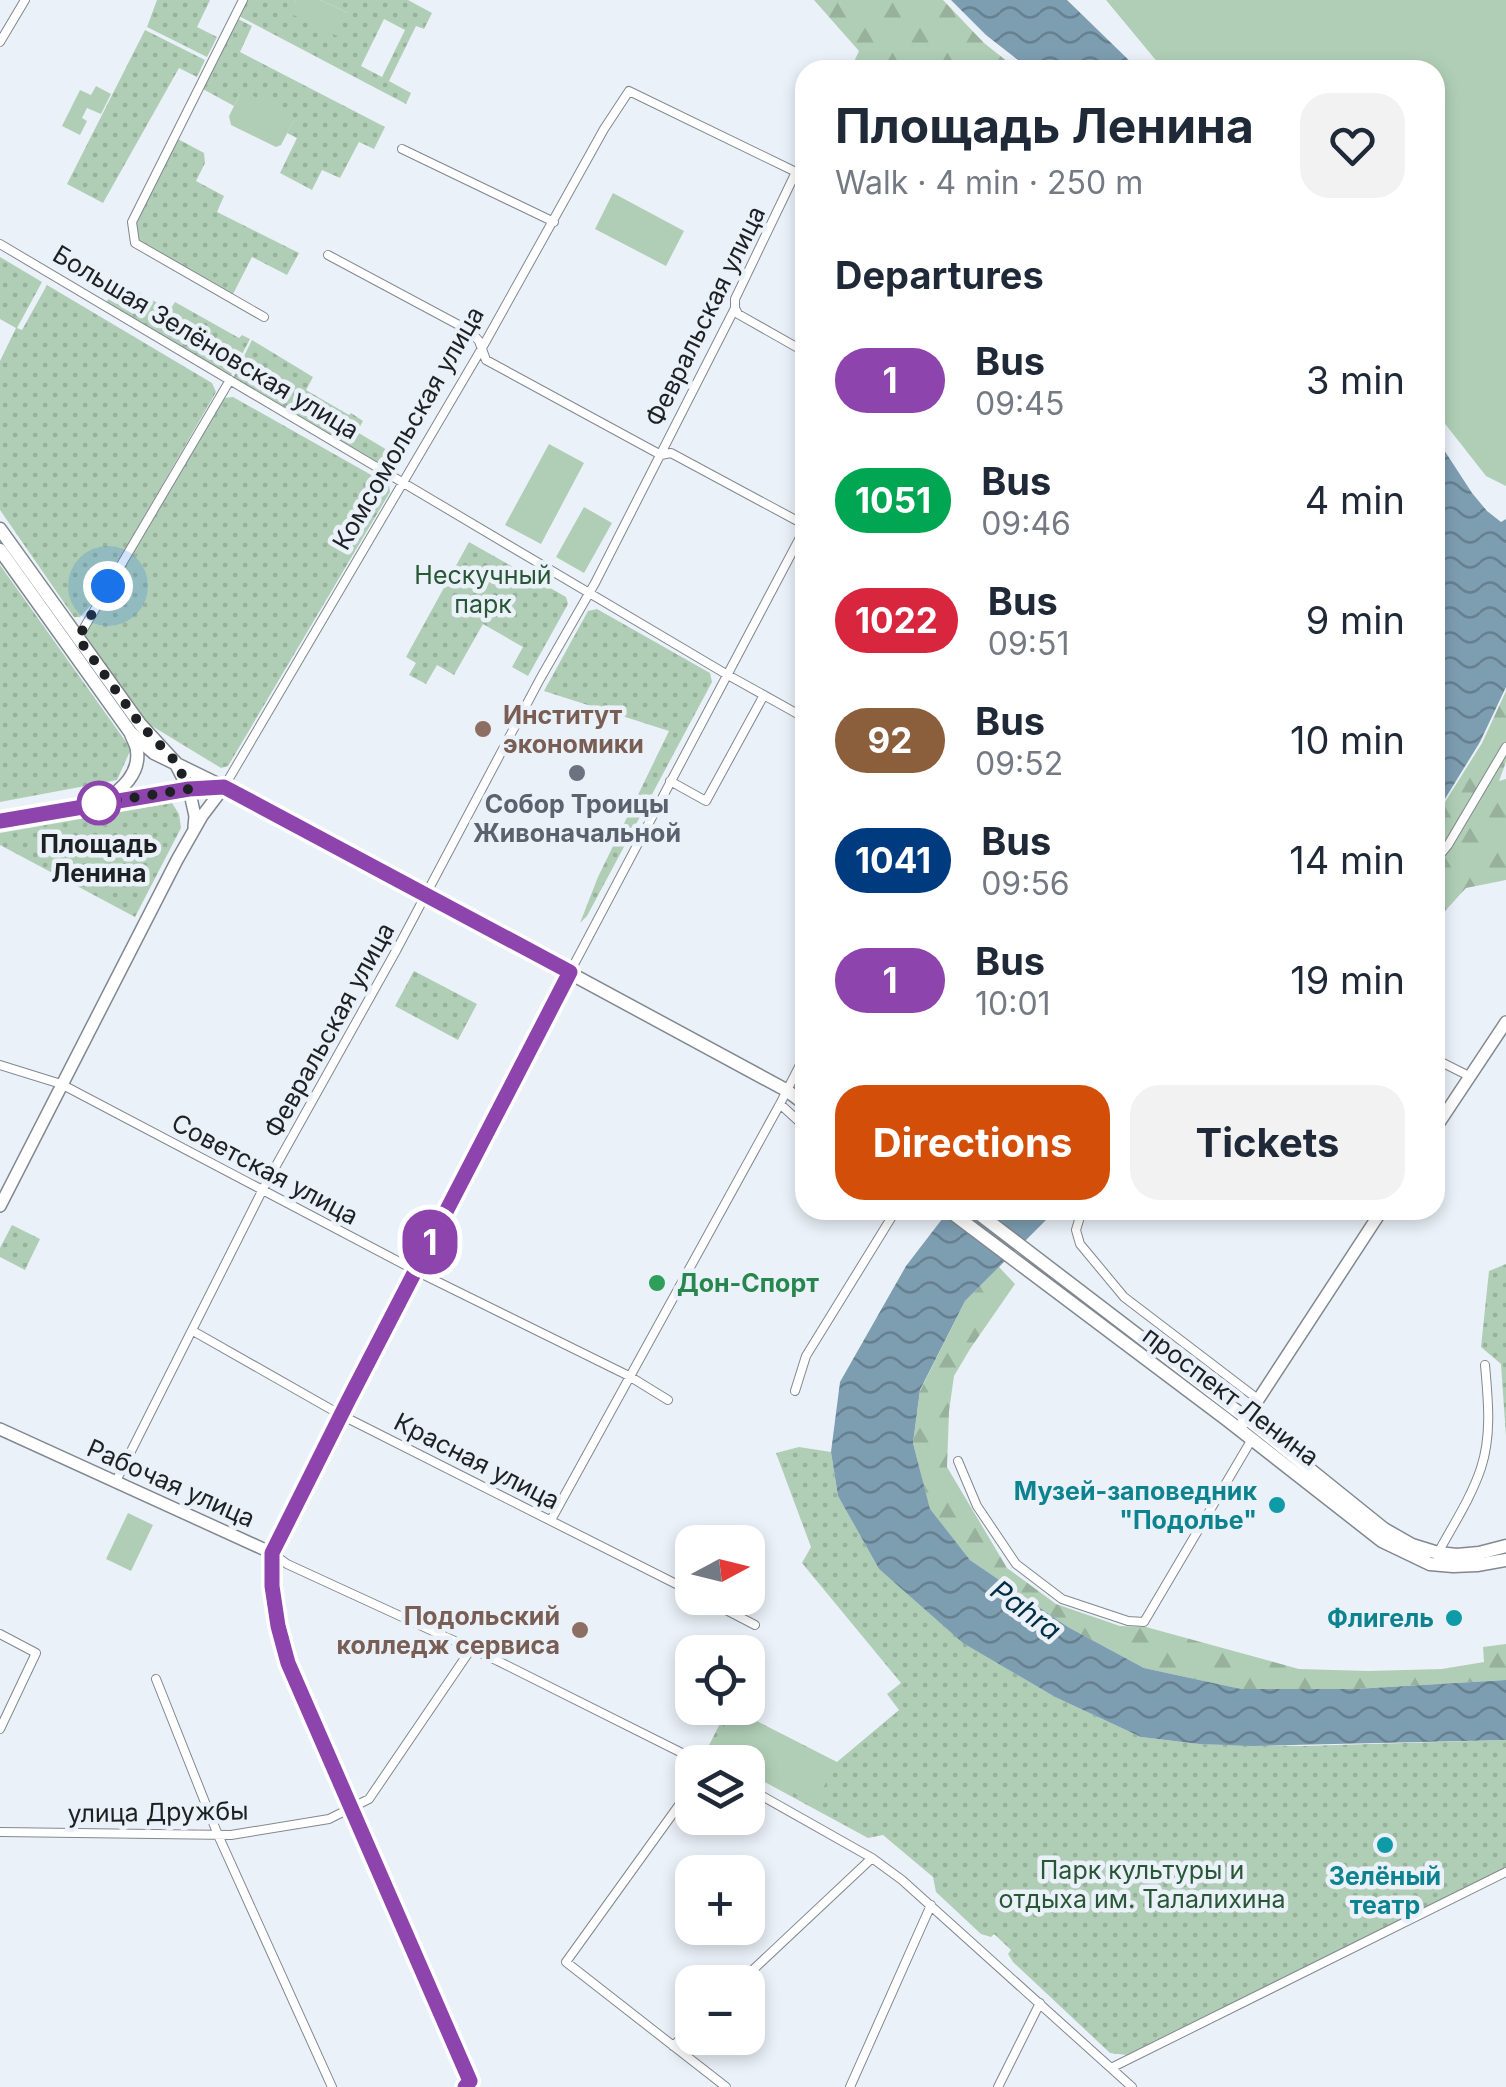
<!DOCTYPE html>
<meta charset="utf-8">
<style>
:root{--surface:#fff;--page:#f2f2f3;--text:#1f2937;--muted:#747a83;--accent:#d34e09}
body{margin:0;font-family:Inter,sans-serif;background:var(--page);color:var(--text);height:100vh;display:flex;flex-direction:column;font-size:38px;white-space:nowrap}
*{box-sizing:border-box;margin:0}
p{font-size:32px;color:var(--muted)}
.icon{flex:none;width:55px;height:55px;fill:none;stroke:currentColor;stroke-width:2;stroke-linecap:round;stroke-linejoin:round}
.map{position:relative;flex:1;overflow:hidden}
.drawer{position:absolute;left:795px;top:60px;width:650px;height:1160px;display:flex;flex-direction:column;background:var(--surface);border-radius:30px;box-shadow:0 5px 15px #0003}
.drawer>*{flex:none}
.badge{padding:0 20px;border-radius:32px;font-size:35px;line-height:65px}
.needle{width:65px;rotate:83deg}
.fabs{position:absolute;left:675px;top:1525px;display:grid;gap:20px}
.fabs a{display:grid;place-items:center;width:90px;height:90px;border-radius:20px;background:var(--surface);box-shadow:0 5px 15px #0003;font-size:50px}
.you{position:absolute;width:50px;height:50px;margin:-25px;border:8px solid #fff;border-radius:50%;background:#1a73e8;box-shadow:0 0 0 15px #1a73e833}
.map>.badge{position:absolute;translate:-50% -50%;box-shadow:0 0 0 5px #fff}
h2{padding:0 40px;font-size:38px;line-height:90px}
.round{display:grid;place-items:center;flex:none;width:105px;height:105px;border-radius:30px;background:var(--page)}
.summary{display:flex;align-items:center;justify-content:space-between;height:170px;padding:0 40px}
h1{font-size:48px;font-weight:700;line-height:75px}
.primary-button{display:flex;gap:20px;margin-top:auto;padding:20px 40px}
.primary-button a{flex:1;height:115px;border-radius:30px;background:var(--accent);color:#fff;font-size:40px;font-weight:700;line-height:115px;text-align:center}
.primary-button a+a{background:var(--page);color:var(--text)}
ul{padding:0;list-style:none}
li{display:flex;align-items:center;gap:30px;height:120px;padding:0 40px}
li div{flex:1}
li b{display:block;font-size:38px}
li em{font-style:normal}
li .badge{min-width:110px;font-weight:700;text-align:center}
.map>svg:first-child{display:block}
.grass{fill:url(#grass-dots);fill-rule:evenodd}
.forest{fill:url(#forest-firs)}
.garden{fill:#b0ceb6}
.water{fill:url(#water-waves)}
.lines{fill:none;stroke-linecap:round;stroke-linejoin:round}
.street-casing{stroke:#82888f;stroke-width:10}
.secondary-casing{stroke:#82888f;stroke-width:14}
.primary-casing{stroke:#82888f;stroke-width:15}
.street{stroke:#fff;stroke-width:8}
.secondary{stroke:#fff;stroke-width:11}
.primary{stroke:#fff;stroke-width:12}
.line-casing{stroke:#fff;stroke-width:22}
.line{stroke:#8e44ad;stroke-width:15}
.walk{stroke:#1e2123;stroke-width:10;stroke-dasharray:0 18}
.education-dot{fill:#8d6e63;stroke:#ebf1f9;stroke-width:4}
.worship-dot{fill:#6b7280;stroke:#ebf1f9;stroke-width:4}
.stop-dot{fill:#fff;stroke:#8e44ad;stroke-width:5}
.leisure-dot{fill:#2e9e5b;stroke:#ebf1f9;stroke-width:4}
.culture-dot{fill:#0f9aa8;stroke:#ebf1f9;stroke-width:4}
.labels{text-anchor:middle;stroke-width:9;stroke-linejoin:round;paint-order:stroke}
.street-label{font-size:25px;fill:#1e2123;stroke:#ebf1f9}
.park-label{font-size:25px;fill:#285735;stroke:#ebf1f9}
.education-label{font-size:25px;font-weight:bold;fill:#785e54;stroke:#ebf1f9;text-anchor:start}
.worship-label{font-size:25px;font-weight:bold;fill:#5b616d;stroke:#ebf1f9}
.stop-label{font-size:25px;font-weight:bold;fill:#1e2123;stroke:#ebf1f9}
.leisure-label{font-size:25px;font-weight:bold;fill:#27864d;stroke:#ebf1f9;text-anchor:start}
.culture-label{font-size:25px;font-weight:bold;fill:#0d838f;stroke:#ebf1f9;text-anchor:end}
.water-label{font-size:28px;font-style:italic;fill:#002e44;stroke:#ebf1f9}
</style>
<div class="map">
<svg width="1506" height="2087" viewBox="0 0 1506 2087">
<defs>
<pattern id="grass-dots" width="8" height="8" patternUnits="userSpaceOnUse" patternTransform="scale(2.5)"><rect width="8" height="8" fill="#b0ceb6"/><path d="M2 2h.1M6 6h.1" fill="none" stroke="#97b19c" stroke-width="1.8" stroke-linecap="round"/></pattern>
<pattern id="forest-firs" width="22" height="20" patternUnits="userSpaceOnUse" patternTransform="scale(2.5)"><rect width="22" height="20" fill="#b0ceb6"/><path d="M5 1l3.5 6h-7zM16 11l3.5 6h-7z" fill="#97b19c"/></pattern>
<pattern id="water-waves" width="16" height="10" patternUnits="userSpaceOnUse" patternTransform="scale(2.5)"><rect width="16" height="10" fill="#7d9db1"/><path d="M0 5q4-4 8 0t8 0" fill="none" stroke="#668090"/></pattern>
</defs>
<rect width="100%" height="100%" fill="#ebf1f9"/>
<!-- grass -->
<path class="grass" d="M157,0H210L197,27L217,37L207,57L147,27Z
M245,0H296L290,14L348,13L320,0H408L432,13L424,29L416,26L389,81L411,93L406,104L237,15ZM384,19L405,30L382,77L361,66Z
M236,18L252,26L240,52L385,127L374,149L359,142L340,178L322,170L312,190L280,173L297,138L287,133L293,122L240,94L234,106L201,88Z
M145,30L205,60L197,77L179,68L103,203L67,184Z
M176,138L204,153L205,163L196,181L224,196L217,212L299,253L287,275L252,257L232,296L137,242L134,222Z
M0,257L42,282L17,328L22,330L47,285L212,383L216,392L96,600L80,617H74L0,510V361L16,328L0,319Z
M118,281L170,310L175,302L239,338L242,335L250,339L230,377L106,303Z
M252,340L313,377L306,390L349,415L351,413L363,421L357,432L399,457L391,471L233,378Z
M233,397L389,485L390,492L228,766L221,768L147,723L84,637L223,398Z
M469,542L566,597L568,604L528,676L512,667L523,647L483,624L454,675L437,665L426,684L409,675L416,663L406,657Z
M0,565L131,749L117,780L0,802Z
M597,609L710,673L712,682L587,916L580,923L598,877L669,731L544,691L588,611Z
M172,803L179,814L181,828L135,917L0,845V833Z
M414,971L477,1004L458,1040L395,1006Z
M12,1225L40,1239L25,1270L0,1257V1248Z
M1506,1264V1437L1501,1364L1481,1347L1489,1271Z
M799,1447L831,1452L838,1496L879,1569L964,1643L1055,1697L1141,1737L1199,1744L1302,1746L1506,1740V1867L1127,2055L1110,2053L1013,1962L1008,1954L1011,1950L994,1934L991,1937L981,1934L936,1892L933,1877L883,1835L868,1838L748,1773V1762H727L706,1751L728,1708H731L837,1762L899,1710L887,1694L901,1683L802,1563L811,1547L776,1453Z"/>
<!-- forest -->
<path class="forest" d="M814,0H943L984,43L1018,70H850L859,51Z
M1506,691V762L1499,781L1506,779V880L1466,888L1435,922V818L1482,743Z
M999,1267L1015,1284L970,1349L954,1376L949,1411L947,1467L1007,1568L1056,1604L1120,1626L1146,1627L1299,1669L1368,1671L1442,1669L1484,1662L1483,1647L1506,1644V1680L1355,1689H1240L1144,1668L1068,1627L970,1560L930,1510L913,1443L920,1391L965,1301Z"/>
<!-- garden -->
<path class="garden" d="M296,0H320L348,13L337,36L289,13Z
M1106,0H1506V486L1486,476L1435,411V70H1164Z
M96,86L111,94L101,114L87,108L82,118L87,121L80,135L62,126L80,90L91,95Z
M248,93L290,115L293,122L281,145L276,147L231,125L229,116L240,94Z
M613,193L684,231L666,266L595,229Z
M549,444L584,463L541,544L505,525Z
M584,507L612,523L584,573L556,557Z
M128,1513L153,1525L131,1571L106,1559Z
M733,1709L836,1763L815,1804L748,1769V1762H735L712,1750Z"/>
<!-- water -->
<path class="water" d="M951,0H1067L1139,70H1031L986,35Z
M1435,436L1472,493L1487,511L1501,522L1506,519V687L1480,742L1435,815Z
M949,1210H1056L965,1301L920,1390L913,1443L930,1509L970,1560L1068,1627L1144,1668L1241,1689H1355L1506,1680V1740L1253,1746L1199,1744L1141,1737L1055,1697L963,1643L879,1569L838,1496L831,1452L840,1382L906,1266Z"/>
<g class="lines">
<defs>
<path id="street" d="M243,0L132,222L135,243L264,317
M0,42L25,0
M402,149L554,222
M0,244L726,674L805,718
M328,255L470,331L479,341L486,360L661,455L671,453L805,525
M735,308L738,314L805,352
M78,638L230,380
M670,781L706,801L764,695
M224,787L482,348L604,129L629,91L796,172L805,174
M1435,861L1448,845L1506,747
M1435,1059L1469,1076
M0,1065L61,1084L426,1276L629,1376L668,1400
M780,1104L805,1127
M1082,1210L1076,1230L1080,1244L1124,1297L1259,1400
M193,1331L341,1415L692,1592
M795,1391L806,1356L896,1210
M958,1461L977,1506L1016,1564L1062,1599L1128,1621L1144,1622L1252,1439
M115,1483L263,1189L397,949L540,679L595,583L735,308V299L796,172
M551,1520L780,1104L805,1055
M1438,1553C1453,1525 1471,1498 1481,1468C1492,1435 1488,1399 1485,1365
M703,1598L755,1625
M0,1634L36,1653L0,1729
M156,1679L218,1835L332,2087
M700,1762L498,1661L287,1564L272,1553L348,1401L570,972L805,528
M692,1787L566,1962L726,2087
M748,1788L872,1858L902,1880L1132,2087
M0,1832L231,1835L329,1819L369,1799L471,1649
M740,1982L872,1858
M673,2046L692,2028
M1111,2068L1506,1872
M850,2087L931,1905
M998,2087L1040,2003"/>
<path id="secondary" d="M189,789L195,816L194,827
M1435,1129L1506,1022
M0,1206L177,860L202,816L224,787
M0,1429L272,1553C269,1589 276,1629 288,1663L472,2087
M1239,1429L1382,1210"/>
<path id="primary" d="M0,529L140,724L175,762L189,789
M0,550L130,732L154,753L244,797L786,1090L805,1104
M105,800C122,790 140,773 137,751C137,745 133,740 131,734
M0,821L189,789L222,787
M948,1210L1226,1419L1382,1541L1430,1564L1453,1566L1477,1565L1506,1560
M974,1210L1246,1418L1384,1529L1412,1545L1438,1553L1457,1555L1479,1553L1506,1546"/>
</defs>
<!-- street casing -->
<use href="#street" class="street-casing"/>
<!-- secondary casing -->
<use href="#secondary" class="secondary-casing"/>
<!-- primary casing -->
<use href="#primary" class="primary-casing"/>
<!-- street -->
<use href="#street" class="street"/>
<!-- secondary -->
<use href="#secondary" class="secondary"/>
<!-- primary -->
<use href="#primary" class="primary"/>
</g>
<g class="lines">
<defs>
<path id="line" d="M0,821L189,789L224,787L570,972L348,1401L272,1553V1586L278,1626L288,1663L470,2081L465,2087"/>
</defs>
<!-- line casing -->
<use href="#line" class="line-casing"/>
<!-- line -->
<use href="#line" class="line"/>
<!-- walk -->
<path class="walk" d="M99,803L189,789L176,762L140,724L78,638L108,586"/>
</g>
<!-- markers -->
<g class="education-dot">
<circle cx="483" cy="729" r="10"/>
<circle cx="580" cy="1630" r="10"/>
</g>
<circle class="worship-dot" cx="577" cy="773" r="10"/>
<circle class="stop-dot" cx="99" cy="803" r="20"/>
<circle class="leisure-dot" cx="657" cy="1283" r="10"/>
<g class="culture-dot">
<circle cx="1277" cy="1505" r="10"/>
<circle cx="1454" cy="1618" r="10"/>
<circle cx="1385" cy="1845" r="10"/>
</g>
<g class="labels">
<!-- street labels -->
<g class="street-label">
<text transform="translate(705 316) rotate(-64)" y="9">Февральская улица</text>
<text transform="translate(206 342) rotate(31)" y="9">Большая Зелёновская улица</text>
<text transform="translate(408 428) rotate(-60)" y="9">Комсомольская улица</text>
<text transform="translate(329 1030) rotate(-61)" y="9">Февральская улица</text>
<text transform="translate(265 1169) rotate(28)" y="9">Советская улица</text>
<text transform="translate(1231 1396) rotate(37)" y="9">проспект Ленина</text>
<text transform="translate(477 1461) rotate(27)" y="9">Красная улица</text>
<text transform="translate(171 1483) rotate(24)" y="9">Рабочая улица</text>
<text transform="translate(158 1812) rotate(-1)" y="9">улица Дружбы</text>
</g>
<!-- park labels -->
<g class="park-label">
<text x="483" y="584">Нескучный<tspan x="483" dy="29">парк</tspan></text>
<text x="1142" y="1879">Парк культуры и<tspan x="1142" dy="29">отдыха им. Талалихина</tspan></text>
</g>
<!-- education labels -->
<g class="education-label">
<text x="503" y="724">Институт<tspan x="503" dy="29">экономики</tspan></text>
<text x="560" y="1625" text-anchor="end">Подольский<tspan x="560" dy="29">колледж сервиса</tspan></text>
</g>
<!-- worship labels -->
<g class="worship-label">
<text x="577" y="813">Собор Троицы<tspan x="577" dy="29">Живоначальной</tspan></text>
</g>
<!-- stop labels -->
<g class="stop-label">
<text x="99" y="853">Площадь<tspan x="99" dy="29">Ленина</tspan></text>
</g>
<!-- leisure labels -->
<g class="leisure-label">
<text x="677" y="1292">Дон-Спорт</text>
</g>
<!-- culture labels -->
<g class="culture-label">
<text x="1257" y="1500">Музей-заповедник<tspan x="1257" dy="29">"Подолье"</tspan></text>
<text x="1434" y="1627">Флигель</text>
<text x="1385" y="1885" text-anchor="middle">Зелёный<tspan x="1385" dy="29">театр</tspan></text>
</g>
<!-- water labels -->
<g class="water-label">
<text transform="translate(1026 1610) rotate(37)" y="10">Pahra</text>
</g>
</g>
</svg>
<div class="fabs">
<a><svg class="needle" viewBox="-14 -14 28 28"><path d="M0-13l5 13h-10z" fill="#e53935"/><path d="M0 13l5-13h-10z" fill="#747a83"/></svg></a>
<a><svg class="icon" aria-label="locate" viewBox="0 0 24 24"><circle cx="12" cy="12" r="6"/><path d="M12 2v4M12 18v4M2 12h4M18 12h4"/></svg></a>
<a><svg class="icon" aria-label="layers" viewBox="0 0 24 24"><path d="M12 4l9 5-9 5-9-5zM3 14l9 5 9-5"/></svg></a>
<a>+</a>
<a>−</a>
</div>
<div class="you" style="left:108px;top:586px"></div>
<b class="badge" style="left:430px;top:1242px;background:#8e44ad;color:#fff">1</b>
<section class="drawer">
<div class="summary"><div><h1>Площадь Ленина</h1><p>Walk · 4 min · 250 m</p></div><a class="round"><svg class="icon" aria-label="heart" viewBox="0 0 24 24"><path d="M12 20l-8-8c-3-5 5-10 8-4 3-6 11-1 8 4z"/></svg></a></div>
<h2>Departures</h2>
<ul>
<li><span class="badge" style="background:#8e44ad;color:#fff">1</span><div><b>Bus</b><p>09:45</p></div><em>3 min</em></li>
<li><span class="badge" style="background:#00a651;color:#fff">1051</span><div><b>Bus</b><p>09:46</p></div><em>4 min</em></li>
<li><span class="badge" style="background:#d7263d;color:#fff">1022</span><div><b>Bus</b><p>09:51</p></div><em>9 min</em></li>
<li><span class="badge" style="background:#8b5e3c;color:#fff">92</span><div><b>Bus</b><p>09:52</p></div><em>10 min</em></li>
<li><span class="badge" style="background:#003b80;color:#fff">1041</span><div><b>Bus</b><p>09:56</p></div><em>14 min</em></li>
<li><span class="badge" style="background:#8e44ad;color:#fff">1</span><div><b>Bus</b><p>10:01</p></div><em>19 min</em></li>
</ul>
<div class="primary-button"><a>Directions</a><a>Tickets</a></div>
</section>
</div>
